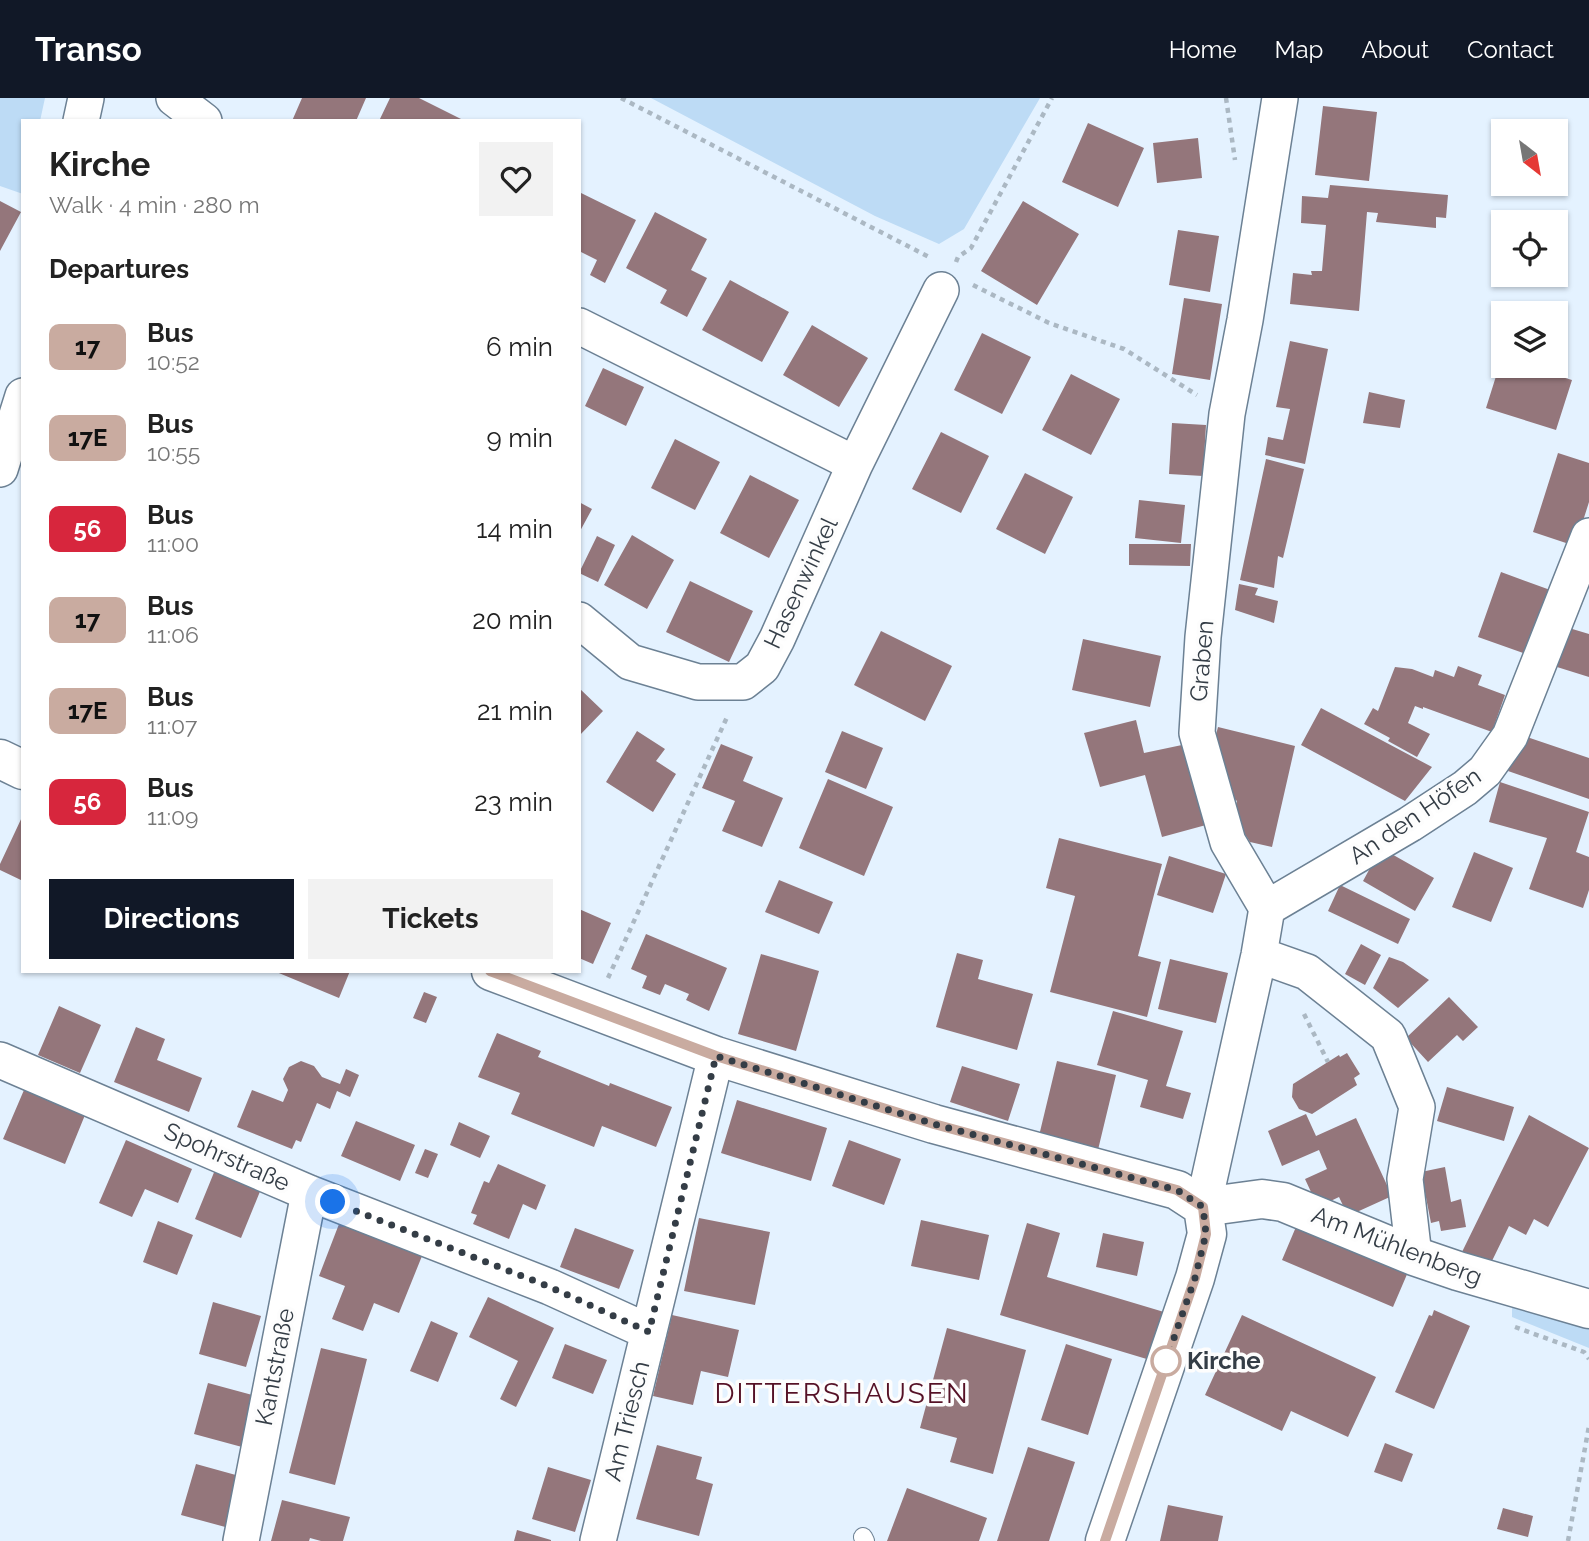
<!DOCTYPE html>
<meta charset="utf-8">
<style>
:root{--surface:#fff;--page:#f2f2f2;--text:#222;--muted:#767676;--accent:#111827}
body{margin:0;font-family:Raleway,sans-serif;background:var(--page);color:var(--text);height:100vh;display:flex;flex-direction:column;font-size:26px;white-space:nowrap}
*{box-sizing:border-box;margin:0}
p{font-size:23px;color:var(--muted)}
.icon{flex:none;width:38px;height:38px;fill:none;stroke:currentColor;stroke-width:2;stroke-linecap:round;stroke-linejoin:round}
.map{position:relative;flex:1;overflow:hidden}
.panel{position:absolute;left:21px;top:21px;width:560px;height:854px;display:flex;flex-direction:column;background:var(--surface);border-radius:0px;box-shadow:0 2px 5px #0004}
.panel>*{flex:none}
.badge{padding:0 14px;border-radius:10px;font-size:24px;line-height:46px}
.needle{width:46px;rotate:149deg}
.controls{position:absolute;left:1491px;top:21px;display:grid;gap:14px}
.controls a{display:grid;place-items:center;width:77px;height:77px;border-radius:0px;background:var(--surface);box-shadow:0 2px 5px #0004;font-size:35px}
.you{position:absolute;width:35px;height:35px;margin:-18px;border:5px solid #fff;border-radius:50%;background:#1a73e8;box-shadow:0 0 0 10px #1a73e833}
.map>.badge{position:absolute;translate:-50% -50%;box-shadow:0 0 0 4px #fff}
h2{padding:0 28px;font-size:26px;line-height:63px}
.round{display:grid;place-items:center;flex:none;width:74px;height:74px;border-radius:0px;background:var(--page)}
.headline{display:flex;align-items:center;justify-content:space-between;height:119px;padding:0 28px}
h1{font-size:33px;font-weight:700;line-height:52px}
.primary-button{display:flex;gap:14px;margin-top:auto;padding:14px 28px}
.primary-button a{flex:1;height:80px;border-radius:0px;background:var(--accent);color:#fff;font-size:28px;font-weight:700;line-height:80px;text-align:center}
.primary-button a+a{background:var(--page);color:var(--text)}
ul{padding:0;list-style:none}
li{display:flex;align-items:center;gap:21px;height:91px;padding:0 28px}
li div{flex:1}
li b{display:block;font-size:26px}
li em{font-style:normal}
li .badge{min-width:77px;font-weight:700;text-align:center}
header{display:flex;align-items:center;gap:42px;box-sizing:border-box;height:98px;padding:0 35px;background:var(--accent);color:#fff}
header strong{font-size:33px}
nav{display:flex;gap:38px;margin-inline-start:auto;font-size:24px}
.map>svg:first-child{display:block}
.green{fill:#bddbf5}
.building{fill:#94767b}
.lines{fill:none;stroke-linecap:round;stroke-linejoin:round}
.service-casing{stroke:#6c8194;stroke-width:20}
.minor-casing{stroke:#6c8194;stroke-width:38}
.tertiary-casing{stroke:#6c8194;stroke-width:41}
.path{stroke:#abb8c3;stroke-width:4.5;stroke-dasharray:5 5;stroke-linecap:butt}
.service{stroke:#fff;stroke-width:18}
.minor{stroke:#fff;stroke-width:35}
.tertiary{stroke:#fff;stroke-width:38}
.line-casing{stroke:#fff;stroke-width:16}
.line{stroke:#c9aba0;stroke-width:10}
.walk{stroke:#343d46;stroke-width:7;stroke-dasharray:0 12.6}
.stop-dot{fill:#fff;stroke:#c9aba0;stroke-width:3.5}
.labels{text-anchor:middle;stroke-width:7;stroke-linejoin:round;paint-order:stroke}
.street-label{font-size:24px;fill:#343d46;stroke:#fdfdfd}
.stop-label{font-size:24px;font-weight:bold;fill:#343d46;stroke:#fdfdfd;text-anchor:start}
.quarter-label{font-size:28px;letter-spacing:2px;fill:#551126;stroke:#fdfdfd}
</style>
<header>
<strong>Transo</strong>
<nav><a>Home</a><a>Map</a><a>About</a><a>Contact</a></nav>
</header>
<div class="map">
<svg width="1589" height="1443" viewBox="0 0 1589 1443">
<rect width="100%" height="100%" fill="#e4f2ff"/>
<!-- green -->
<path class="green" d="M0,0H45L40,23H23V96L0,88Z
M651,0H1040L964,131L939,146L875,118Z
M1512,1181L1589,1206V1250L1512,1219Z"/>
<!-- building -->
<path class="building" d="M302,0H366L356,23H292Z
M390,0H419L465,23H379Z
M1323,8L1377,14L1369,83L1315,77Z
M1088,25L1144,50L1118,109L1062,84Z
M1198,40L1202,80L1157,85L1153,45Z
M1330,87L1448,97L1446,120L1436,119V130L1376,124L1378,115L1367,114L1359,213L1290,206L1293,175L1312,177L1311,173H1322L1326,127L1301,125L1302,98L1328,100Z
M579,94L636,122L605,185L590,177L597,162L579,153Z
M0,103L21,114L0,153Z
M1023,103L1079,136L1037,207L981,173Z
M655,114L707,141L691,172L707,180L687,219L660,205L667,192L626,170Z
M1178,132L1219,138L1210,194L1169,187Z
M730,182L789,214L762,264L702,232Z
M1184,200L1222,206L1210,282L1172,276Z
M812,227L868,260L839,309L783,277Z
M982,235L1031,259L1002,316L954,292Z
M1290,243L1328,251L1305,366L1265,357L1268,339L1283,342L1290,311L1276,309Z
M1503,256V268H1526L1572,282L1556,332L1486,310Z
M603,270L644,289L626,328L585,308Z
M1071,276L1120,301L1091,357L1042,332Z
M1369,294L1405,302L1400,330L1363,325Z
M1172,325L1206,327L1203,378L1169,376Z
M941,334L989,358L961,415L912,391Z
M675,341L720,364L695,412L651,390Z
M1558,355L1589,365V404L1575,448L1533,434Z
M1266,361L1304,371L1283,460L1278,458L1274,490L1240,482Z
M1025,375L1073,399L1045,456L996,431Z
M750,377L799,402L769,460L720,435Z
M1139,402L1185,407L1181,445L1135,440Z
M579,404L592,411L579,435Z
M632,437L674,462L647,511L604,487Z
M597,438L615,447L598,484L579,475Z
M1129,446H1191L1190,468L1129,467Z
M1501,474L1553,493L1529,557L1478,539Z
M690,483L753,513L729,564L666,534Z
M1239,486L1258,490L1255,497L1278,503L1274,525L1235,512Z
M1569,530L1589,536V579L1557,569Z
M881,533L952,568L925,623L854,587Z
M1083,541L1161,558L1150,609L1072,592Z
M1458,568L1482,577L1478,587L1505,597L1492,634L1423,609V611L1415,608L1408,625L1430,636L1417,659L1388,643L1390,640L1364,626L1373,610L1378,613L1395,569L1412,571L1433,579L1435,572L1454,579Z
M579,590L603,613L579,638Z
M1321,610L1432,669L1405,703L1301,647Z
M1136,622L1144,655L1182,647L1206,727L1162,739L1145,677L1100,689L1084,635Z
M1218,629L1295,648L1272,749L1250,744L1233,718L1237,703L1227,695L1213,648Z
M637,633L665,651L656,663L676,676L653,714L606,684Z
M842,633L883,650L866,691L825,674Z
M1521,637L1589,660V701L1508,673Z
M721,646L753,659L743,683L783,700L762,749L722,733L735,703L702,690Z
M828,681L893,709L864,778L799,750Z
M1500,684L1589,714L1576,754L1589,759V792L1583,810L1529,791L1547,740L1489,724Z
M23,717V783L0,772V766Z
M1059,740L1162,766L1138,858L1161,864L1147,919L1050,894L1075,798L1046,790Z
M1381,750L1434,780L1415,813L1363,783Z
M1474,754L1513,770L1491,824L1452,809Z
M1169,758L1226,776L1213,815L1157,797Z
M779,782L833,804L819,836L765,814Z
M1340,787L1410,821L1398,846L1328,813Z
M579,811L611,825L593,866L579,860Z
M646,836L727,870L709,913L686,902L689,896L665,886L660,897L642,890L647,878L631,871Z
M1361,846L1381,857L1365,887L1345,876Z
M957,855L983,862L978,881L1033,896L1017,952L936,929Z
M761,856L819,873L796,953L738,936Z
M1389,859L1403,864L1429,882L1398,910L1373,890Z
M1170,861L1228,875L1216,925L1158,911Z
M274,873H350L339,900Z
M424,894L437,899L426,925L413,920Z
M1449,899L1478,929L1463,943L1457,937L1428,964L1406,940Z
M59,908L101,927L80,975L38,957Z
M1113,913L1183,933L1166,988L1191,995L1183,1021L1140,1009L1148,982L1097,967Z
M136,929L165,941L157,962L202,980L189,1014L114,984Z
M497,935L541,953L538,959L609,988L610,985L672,1009L656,1049L602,1028L594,1049L511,1016L520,995L478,979Z
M1347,955L1360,976L1354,980L1357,987L1312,1016L1299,1011L1292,999L1293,986L1339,957L1340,959Z
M301,963L314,968L322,979L340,986L346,971L359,977L350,999L337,993L330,1011L317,1005L301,1044L296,1042L292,1051L237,1029L252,992L283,1004L288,992L283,981L289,969Z
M1057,963L1116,977L1097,1056L1038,1042Z
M962,968L1020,986L1008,1023L950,1004Z
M1447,989L1514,1009L1504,1043L1437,1023Z
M24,992L85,1017L65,1066L3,1041Z
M737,1002L827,1030L811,1083L721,1055Z
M1306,1016L1316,1038L1356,1020L1392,1098L1348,1118L1339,1099L1318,1109L1305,1081L1327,1071L1319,1052L1282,1068L1268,1033Z
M1529,1017L1589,1050L1548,1129L1534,1121L1526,1137L1509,1128L1491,1165L1462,1154Z
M356,1023L415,1047L400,1083L341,1058Z
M459,1024L490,1038L480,1060L450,1047Z
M126,1042L192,1071L178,1105L145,1091L132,1119L99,1105Z
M849,1042L901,1061L884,1107L832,1088Z
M425,1051L438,1056L428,1080L415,1075Z
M498,1066L546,1087L536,1112L523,1106L509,1141L473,1126L477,1117L471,1115L484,1083L489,1085Z
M1445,1069L1451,1104L1461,1101L1466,1129L1441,1133L1439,1123L1431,1125L1421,1074Z
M215,1072L261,1091L241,1140L195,1121Z
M1301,1117L1408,1174L1393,1209L1282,1162Z
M699,1120L770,1134L755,1207L684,1193Z
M921,1122L989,1137L979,1182L911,1168Z
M158,1123L193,1137L177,1177L143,1164Z
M1027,1125L1060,1135L1047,1179L1164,1214L1150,1262L1000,1217Z
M339,1126L422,1158L399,1215L374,1205L363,1233L332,1221L345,1188L319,1178Z
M575,1130L634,1152L619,1191L560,1169Z
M1103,1135L1144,1144L1137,1178L1096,1169Z
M488,1199L554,1230L516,1309L500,1301L518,1263L469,1239Z
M213,1204L261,1218L246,1269L199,1256Z
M1434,1212L1470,1228L1434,1311L1395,1294L1429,1217L1432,1218Z
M672,1217L739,1232L728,1279L701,1273L693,1307L653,1298Z
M1242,1217L1376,1279L1348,1339L1291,1313L1282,1333L1205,1297Z
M431,1223L458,1235L438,1284L410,1273Z
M947,1230L1026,1252L993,1376L950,1364L957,1340L920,1330Z
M565,1246L607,1262L593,1296L552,1280Z
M1066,1246L1112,1261L1088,1337L1041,1322Z
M321,1250L367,1261L335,1387L289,1375Z
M208,1285L256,1298L242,1349L194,1336Z
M1385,1345L1413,1356L1402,1384L1374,1374Z
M657,1347L702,1359L696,1381L713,1386L699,1438L636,1421Z
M1028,1349L1075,1364L1049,1443H997Z
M196,1366L243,1379L229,1430L181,1417Z
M548,1369L591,1382L575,1434L532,1421Z
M907,1390L987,1420L979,1443H887Z
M282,1402L350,1419L343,1443H321L310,1440L309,1443H271Z
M1168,1407L1223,1418L1218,1443H1160Z
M1503,1410L1533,1418L1528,1439L1497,1431Z
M517,1432L551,1442V1443H514Z"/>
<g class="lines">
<defs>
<path id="service" d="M863,1439L865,1443"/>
<path id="minor" d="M174,0L204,23
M81,23L86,0
M579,228L855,366
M0,371L23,298
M579,522L630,564L698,584H743L762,569L777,541L855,366L941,192
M1267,810L1410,726L1465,690L1485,673L1510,638L1589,438
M1259,857L1307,874L1388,938L1417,1009L1405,1081L1414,1158
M0,962L309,1095L550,1189L649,1234
M1203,1109L1259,857L1267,810L1228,744L1197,635L1203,539L1227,316L1245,222L1280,0
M241,1443L309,1095
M598,1443L716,958"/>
<path id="tertiary" d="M0,661L23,672
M491,873L716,958L934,1026L1177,1092L1203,1109
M1203,1109L1262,1101L1283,1104L1414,1158L1458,1173L1589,1211
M1105,1443L1195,1180L1207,1136L1203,1109"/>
</defs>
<!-- service casing -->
<use href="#service" class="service-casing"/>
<!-- minor casing -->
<use href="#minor" class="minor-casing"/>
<!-- tertiary casing -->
<use href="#tertiary" class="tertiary-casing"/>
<!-- path -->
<path class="path" d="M621,0L931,160
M1226,0L1235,62
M956,164L958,159L971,150L1052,0
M973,187L1049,225L1124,251L1197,297
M608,880L728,617
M1304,916L1328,964
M1515,1229L1584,1254L1589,1261
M1568,1443L1589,1328"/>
<!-- service -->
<use href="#service" class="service"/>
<!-- minor -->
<use href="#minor" class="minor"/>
<!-- tertiary -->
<use href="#tertiary" class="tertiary"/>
</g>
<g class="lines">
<defs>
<path id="line" d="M490,873L716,958L934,1026L1177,1092L1203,1109L1206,1136L1195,1180L1105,1443"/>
</defs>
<!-- line casing -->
<use href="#line" class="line-casing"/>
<!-- line -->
<use href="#line" class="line"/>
<!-- walk -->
<path class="walk" d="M333,1104L550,1189L649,1234L716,958L934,1026L1177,1092L1203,1109L1206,1136L1195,1180L1166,1263"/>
</g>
<!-- markers -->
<circle class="stop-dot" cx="1166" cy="1263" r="14"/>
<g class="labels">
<!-- street labels -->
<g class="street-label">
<text transform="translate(801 485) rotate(-65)" y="8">Hasenwinkel</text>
<text transform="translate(1202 563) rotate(-85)" y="8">Graben</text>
<text transform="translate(1415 718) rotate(-34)" y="8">An den Höfen</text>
<text transform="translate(227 1059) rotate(24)" y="8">Spohrstraße</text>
<text transform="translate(1397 1148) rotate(21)" y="8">Am Mühlenberg</text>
<text transform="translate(275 1269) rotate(-79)" y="8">Kantstraße</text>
<text transform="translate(627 1323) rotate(-76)" y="8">Am Triesch</text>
</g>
<!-- stop labels -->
<g class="stop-label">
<text x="1187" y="1271">Kirche</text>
</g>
<!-- quarter labels -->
<g class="quarter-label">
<text x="842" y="1305">DITTERSHAUSEN</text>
</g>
</g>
</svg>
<div class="controls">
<a><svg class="needle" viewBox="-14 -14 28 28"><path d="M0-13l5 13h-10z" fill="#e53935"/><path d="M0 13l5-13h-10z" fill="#767676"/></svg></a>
<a><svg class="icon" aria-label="locate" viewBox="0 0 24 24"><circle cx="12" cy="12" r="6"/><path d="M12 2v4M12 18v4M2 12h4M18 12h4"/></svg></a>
<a><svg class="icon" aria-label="layers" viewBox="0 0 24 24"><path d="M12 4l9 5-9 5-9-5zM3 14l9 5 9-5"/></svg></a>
</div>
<div class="you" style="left:333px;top:1104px"></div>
<section class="panel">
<div class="headline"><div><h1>Kirche</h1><p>Walk · 4 min · 280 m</p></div><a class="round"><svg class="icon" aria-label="heart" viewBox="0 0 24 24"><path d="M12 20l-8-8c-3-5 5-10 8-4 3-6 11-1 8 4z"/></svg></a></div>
<h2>Departures</h2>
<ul>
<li><span class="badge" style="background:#c9aba0;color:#111">17</span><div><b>Bus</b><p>10:52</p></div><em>6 min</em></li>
<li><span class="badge" style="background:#c9aba0;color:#111">17E</span><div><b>Bus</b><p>10:55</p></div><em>9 min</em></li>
<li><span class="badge" style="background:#d7263d;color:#fff">56</span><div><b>Bus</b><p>11:00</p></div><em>14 min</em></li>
<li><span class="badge" style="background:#c9aba0;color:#111">17</span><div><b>Bus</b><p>11:06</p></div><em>20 min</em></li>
<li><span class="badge" style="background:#c9aba0;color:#111">17E</span><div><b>Bus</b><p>11:07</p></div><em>21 min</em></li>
<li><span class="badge" style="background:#d7263d;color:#fff">56</span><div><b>Bus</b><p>11:09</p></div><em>23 min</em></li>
</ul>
<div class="primary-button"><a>Directions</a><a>Tickets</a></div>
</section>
</div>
